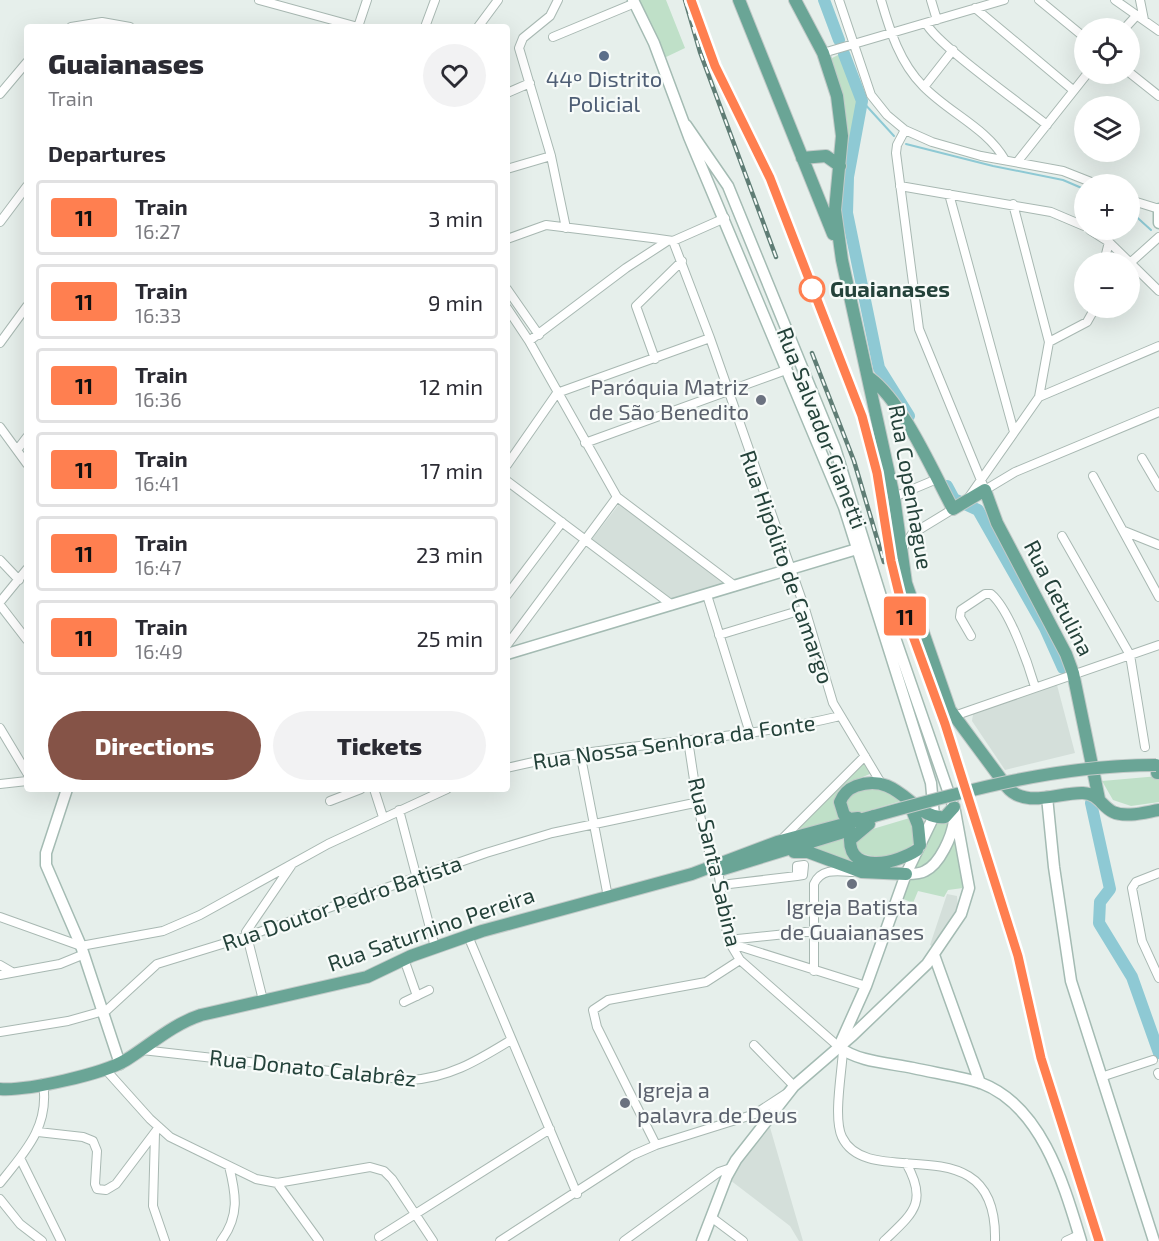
<!DOCTYPE html>
<meta charset="utf-8">
<style>
:root{--surface:#fff;--page:#f2f2f3;--text:#2b2b33;--muted:#7c7c81;--line:#e1e1e2;--accent:#855347}
body{margin:0;font-family:"Exo 2",sans-serif;background:var(--page);color:var(--text);height:100vh;display:flex;flex-direction:column;font-size:22px;white-space:nowrap}
*{box-sizing:border-box;margin:0}
p{font-size:20px;color:var(--muted)}
.icon{flex:none;width:33px;height:33px;fill:none;stroke:currentColor;stroke-width:2;stroke-linecap:round;stroke-linejoin:round}
.map{position:relative;flex:1;overflow:hidden}
.panel{position:absolute;left:24px;top:24px;width:486px;height:768px;display:flex;flex-direction:column;background:var(--surface);border-radius:6px;box-shadow:0 6px 24px #0002}
.panel>*{flex:none}
.badge{padding:0 12px;border-radius:4px;font-size:21px;line-height:39px}
.tools{position:absolute;left:1074px;top:18px;display:grid;gap:12px}
.tools a{display:grid;place-items:center;width:66px;height:66px;border-radius:50%;background:var(--surface);box-shadow:0 6px 24px #0002;font-size:30px}
.map>.badge{position:absolute;translate:-50% -50%;box-shadow:0 0 0 3px #fff}
h2{padding:0 24px;font-size:22px;line-height:54px}
.round{display:grid;place-items:center;flex:none;width:63px;height:63px;border-radius:32px;background:var(--page)}
.overview{display:flex;align-items:center;justify-content:space-between;height:102px;padding:0 24px}
h1{font-size:28px;font-weight:800;line-height:45px}
.action{display:flex;gap:12px;margin-top:auto;padding:12px 24px}
.action a{flex:1;height:69px;border-radius:36px;background:var(--accent);color:#fff;font-size:24px;font-weight:800;line-height:69px;text-align:center}
.action a+a{background:var(--page);color:var(--text)}
ul{padding:0;list-style:none}
li{display:flex;align-items:center;gap:18px;height:75px;margin:0 12px 9px;padding:0 12px;border:3px solid var(--line);border-radius:6px}
li div{flex:1}
li b{display:block;font-size:22px}
li em{font-style:normal}
li .badge{min-width:66px;font-weight:700;text-align:center}
.map>svg:first-child{display:block}
.built{fill:#d4dfda}
.green{fill:#bfe0c8}
.lines{fill:none;stroke-linecap:round;stroke-linejoin:round}
.stream{stroke:#8ec9d4;stroke-width:2}
.river{stroke:#8ec9d4;stroke-width:12}
.street-casing{stroke:#a8b8b2;stroke-width:10}
.secondary-casing{stroke:#a4bbb3;stroke-width:13}
.primary-casing{stroke:#c2cac8;stroke-width:14}
.street{stroke:#fff;stroke-width:8}
.secondary{stroke:#fff;stroke-width:10}
.primary{stroke:#6aa596;stroke-width:12}
.rail-casing{stroke:#5f7d75;stroke-width:4.5}
.rail{stroke:#f7fbf9;stroke-width:2;stroke-dasharray:7;stroke-linecap:butt}
.primary-bridge-casing{stroke:#c2cac8;stroke-width:14;stroke-linecap:butt}
.primary-bridge{stroke:#6aa596;stroke-width:12}
.line-casing{stroke:#fff;stroke-width:14}
.line{stroke:#ff7f50;stroke-width:9}
.service-dot{fill:#5c6f8a;stroke:#f7fbf9;stroke-width:2}
.stop-dot{fill:#fff;stroke:#ff7f50;stroke-width:3}
.worship-dot{fill:#6b7280;stroke:#f7fbf9;stroke-width:2}
.labels{text-anchor:middle;stroke-width:4.5;stroke-linejoin:round;paint-order:stroke}
.service-label{font-size:22px;fill:#4e5e75;stroke:#f7fbf9}
.stop-label{font-size:22px;font-weight:bold;fill:#24423a;stroke:#f7fbf9;text-anchor:start}
.worship-label{font-size:22px;fill:#5b616d;stroke:#f7fbf9;text-anchor:end}
.street-label{font-size:22px;fill:#24423a;stroke:#f7fbf9}
</style>
<div class="map">
<svg width="1159" height="1241" viewBox="0 0 1159 1241">
<rect width="100%" height="100%" fill="#e6efeb"/>
<!-- built -->
<path class="built" d="M620,503L725,583L673,600L592,539Z
M1057,685L1075,753L1005,770L972,721L973,714Z
M947,894L957,896L958,908L935,948L930,945Z
M769,1124L803,1241H799L790,1226L730,1180L740,1162Z"/>
<!-- green -->
<path class="green" d="M638,0H666L685,48L664,58Z
M842,53L860,104L845,171L830,59Z
M864,760L872,773L849,783L835,797L844,819L792,835Z
M1159,776V802L1131,806L1113,800L1102,781Z
M882,788L901,801L857,814L850,812L845,806L848,795L855,790Z
M913,817L914,843C898,860 879,860 858,852L855,844L866,831Z
M951,820C950,833 937,860 926,866C922,869 916,869 912,871L936,823Z
M956,834L963,888L948,890L944,897L918,891L913,903L901,898L907,879L916,877Z
M845,835L846,851L862,867L802,849Z"/>
<g class="lines">
<!-- stream -->
<path class="stream" d="M862,101L894,136
M906,144L993,166L1063,180L1084,189
M1130,211L1151,230"/>
<!-- river -->
<path class="river" d="M824,0L839,40
M844,54L862,101L848,177L847,213L879,368L909,416
M947,486L954,499L978,510L1045,628L1063,668
M1091,803L1110,889L1100,902L1099,923L1132,977L1159,1053"/>
<defs>
<path id="street" d="M259,0L358,27
M558,0L550,16L523,38L519,48L551,156L566,228
M839,0L871,95L887,115L905,130L932,142L981,156L1063,171L1096,184
M881,0C890,31 900,63 923,86C949,113 987,128 1005,160
M931,0L937,20
M1039,0L1084,37
M1115,0L1159,31
M1140,0L1144,20
M975,8L1073,90
M926,23C936,44 1024,106 1047,125
M71,27L102,22L130,27
M358,27L367,0
M425,27L435,0
M478,27L498,0
M1125,28L1137,15
M553,37L635,3
M823,53L1004,0
M1130,73L1159,96
M924,87L953,50
M507,93L530,83
M0,94L27,62
M905,130L897,145L896,153L919,329L985,490L1015,472L1159,412
M1018,161L1087,74
M507,169L551,156
M900,186L1051,212L1084,226
M949,194L1014,432
M1130,200L1159,209
M1013,204L1049,342
M0,222L27,186
M1090,230L1109,242L1159,291
M507,239L546,225L652,238L673,241L725,218
M673,241L710,338L805,609L833,703L881,783
M1104,262L1109,242
M1130,263L1159,237
M507,289L539,335
M507,308L529,341L617,497L735,586
M529,341L626,268L666,242
M0,343L27,306
M655,359L636,306L682,261
M1039,397L1159,346
M0,427L27,464
M585,443L786,370L793,353
M17,450L27,437
M1142,458L1159,487
M507,465L557,393L710,338
M1093,476L1159,597
M507,481L672,605
M894,497L937,479
M969,497L1039,397L1049,342L1087,322L1095,308
M1124,531L1159,545
M1062,536L1130,655L1145,747
M901,551L912,534L953,509
M0,560L19,580
M507,595L562,522
M707,595L750,733
M0,602L27,569
M0,605L27,640
M719,635L805,609
M971,636L960,617L961,610L985,594H991C1009,609 1028,663 1035,687
M507,645L617,497
M954,716L1159,645
M0,728L27,773
M688,741C693,768 702,852 718,870L728,940L740,960L839,1047
M580,752L608,897
M507,768C617,741 731,743 840,716
M0,784L27,781
M374,789L383,817
M330,801L361,789
M399,810L435,947
M784,837L865,756
M1159,873L1136,882L1132,888L1142,941L1159,978
M721,885L797,876L803,875L804,865L797,866V876
M0,917L81,946L163,931L200,915L328,844L447,789
M468,936L577,1194
M728,940L815,931
M729,943L866,986
M404,959L417,996
M0,965L12,972
M814,971V884C821,868 838,871 852,872
M0,975L60,964L82,955
M263,1000L246,932L291,866
M404,1002L429,990
M0,1032L68,1021L107,1010L157,964L245,937L486,853L552,833L699,802
M754,1045L794,1086
M142,1050L410,1080C450,1078 478,1060 511,1040
M843,1050C842,1072 833,1118 842,1137C869,1194 998,1120 995,1241
M106,1070L150,1119L170,1137L256,1179L277,1183L370,1167L384,1171L392,1179L433,1241
M1158,1073L1159,1075
M1101,1077L1153,1060
M38,1132L83,1137L93,1141L97,1151L95,1184L97,1189L106,1190L116,1184L159,1127
M155,1133L153,1206L165,1241
M656,1145L597,1027L593,1010L608,1000L706,982L740,960
M20,1158L61,1241
M0,1183C25,1152 50,1126 43,1083
M277,1183L319,1241
M0,1199L20,1224L42,1241
M711,1217L743,1241
M379,1237L550,1129
M221,1241C240,1216 236,1194 229,1166
M500,1241L633,1155L656,1145L755,1114L787,1093
M624,1241L719,1172L731,1168
M884,1241C912,1214 929,1203 906,1163
M1066,1241L1079,1235"/>
<path id="secondary" d="M633,0L654,43L689,137L844,507L931,783L934,816L906,874L866,986L840,1044
M686,125L728,186L835,448L883,603L955,811L969,888L961,914L927,964L853,1035L794,1086L736,1160L727,1176L702,1241
M1159,209V223
M507,654L857,549
M67,789L46,853V865L81,946L120,1064
M1047,797L1054,867L1071,981L1154,1241
M906,874C912,874 920,874 925,871C940,864 952,836 954,821
M934,955L980,1083
M839,1047C858,1062 890,1063 913,1068C935,1073 959,1076 981,1083C1042,1106 1064,1185 1081,1241"/>
<path id="primary" d="M739,0L833,234
M795,0L823,53L837,96L842,136L835,210L842,260L894,497L906,583L950,710L1007,787C1025,809 1059,792 1083,793C1099,794 1101,806 1113,812C1126,818 1146,812 1159,810
M802,158L826,156L840,166
M870,378C903,402 933,472 953,509L985,490L997,523L1066,654L1073,673L1099,799
M1157,773H1159
M908,800L918,825L920,845
M858,818L850,819L844,815L840,802C843,794 848,789 856,786C899,770 914,821 945,817L954,807
M869,824L850,840C850,876 899,862 917,850
M794,852H808L862,872L906,874
M723,869L850,830
M0,1089C27,1091 103,1074 126,1060C150,1045 173,1024 201,1015L367,977L411,956L482,931L692,874L777,842L874,816"/>
</defs>
<!-- street casing -->
<use href="#street" class="street-casing"/>
<!-- secondary casing -->
<use href="#secondary" class="secondary-casing"/>
<!-- primary casing -->
<use href="#primary" class="primary-casing"/>
<!-- street -->
<use href="#street" class="street"/>
<!-- secondary -->
<use href="#secondary" class="secondary"/>
<!-- primary -->
<use href="#primary" class="primary"/>
<defs>
<path id="rail" d="M685,0L700,52L776,257
M708,50L760,153L797,249
M834,345L862,416L871,446L902,606L945,724L1018,956L1041,1058L1099,1241
M812,353L854,461L884,562"/>
</defs>
<!-- rail casing -->
<use href="#rail" class="rail-casing"/>
<!-- rail -->
<use href="#rail" class="rail"/>
<defs>
<path id="primary-bridge" d="M874,816C968,790 1058,765 1156,765"/>
</defs>
<!-- primary-bridge casing -->
<use href="#primary-bridge" class="primary-bridge-casing"/>
<!-- primary-bridge -->
<use href="#primary-bridge" class="primary-bridge"/>
</g>
<g class="lines">
<defs>
<path id="line" d="M691,0L715,66L770,178L862,416L877,473L891,561L902,606L945,724L1018,956L1041,1058L1099,1241"/>
</defs>
<!-- line casing -->
<use href="#line" class="line-casing"/>
<!-- line -->
<use href="#line" class="line"/>
</g>
<!-- markers -->
<circle class="service-dot" cx="604" cy="56" r="6"/>
<circle class="stop-dot" cx="812" cy="289" r="12"/>
<g class="worship-dot">
<circle cx="761" cy="400" r="6"/>
<circle cx="852" cy="884" r="6"/>
<circle cx="625" cy="1103" r="6"/>
</g>
<g class="labels">
<!-- service labels -->
<g class="service-label">
<text x="604" y="87">44º Distrito<tspan x="604" dy="25">Policial</tspan></text>
</g>
<!-- stop labels -->
<g class="stop-label">
<text x="830" y="297">Guaianases</text>
</g>
<!-- worship labels -->
<g class="worship-label">
<text x="749" y="395">Paróquia Matriz<tspan x="749" dy="25">de São Benedito</tspan></text>
<text x="852" y="915" text-anchor="middle">Igreja Batista<tspan x="852" dy="25">de Guaianases</tspan></text>
<text x="637" y="1098" text-anchor="start">Igreja a<tspan x="637" dy="25">palavra de Deus</tspan></text>
</g>
<!-- street labels -->
<g class="street-label">
<text transform="translate(822 428) rotate(69)" y="8">Rua Salvador Gianetti</text>
<text transform="translate(911 487) rotate(80)" y="8">Rua Copenhague</text>
<text transform="translate(787 567) rotate(71)" y="8">Rua Hipólito de Camargo</text>
<text transform="translate(1059 598) rotate(63)" y="8">Rua Getulina</text>
<text transform="translate(674 742) rotate(-8)" y="8">Rua Nossa Senhora da Fonte</text>
<text transform="translate(715 862) rotate(77)" y="8">Rua Santa Sabina</text>
<text transform="translate(342 903) rotate(-19)" y="8">Rua Doutor Pedro Batista</text>
<text transform="translate(431 929) rotate(-19)" y="8">Rua Saturnino Pereira</text>
<text transform="translate(313 1068) rotate(6)" y="8">Rua Donato Calabrêz</text>
</g>
</g>
</svg>
<div class="tools">
<a><svg class="icon" aria-label="locate" viewBox="0 0 24 24"><circle cx="12" cy="12" r="6"/><path d="M12 2v4M12 18v4M2 12h4M18 12h4"/></svg></a>
<a><svg class="icon" aria-label="layers" viewBox="0 0 24 24"><path d="M12 4l9 5-9 5-9-5zM3 14l9 5 9-5"/></svg></a>
<a>+</a>
<a>−</a>
</div>
<b class="badge" style="left:905px;top:616px;background:#ff7f50;color:#111">11</b>
<section class="panel">
<div class="overview"><div><h1>Guaianases</h1><p>Train</p></div><a class="round"><svg class="icon" aria-label="heart" viewBox="0 0 24 24"><path d="M12 20l-8-8c-3-5 5-10 8-4 3-6 11-1 8 4z"/></svg></a></div>
<h2>Departures</h2>
<ul>
<li><span class="badge" style="background:#ff7f50;color:#111">11</span><div><b>Train</b><p>16:27</p></div><em>3 min</em></li>
<li><span class="badge" style="background:#ff7f50;color:#111">11</span><div><b>Train</b><p>16:33</p></div><em>9 min</em></li>
<li><span class="badge" style="background:#ff7f50;color:#111">11</span><div><b>Train</b><p>16:36</p></div><em>12 min</em></li>
<li><span class="badge" style="background:#ff7f50;color:#111">11</span><div><b>Train</b><p>16:41</p></div><em>17 min</em></li>
<li><span class="badge" style="background:#ff7f50;color:#111">11</span><div><b>Train</b><p>16:47</p></div><em>23 min</em></li>
<li><span class="badge" style="background:#ff7f50;color:#111">11</span><div><b>Train</b><p>16:49</p></div><em>25 min</em></li>
</ul>
<div class="action"><a>Directions</a><a>Tickets</a></div>
</section>
</div>
